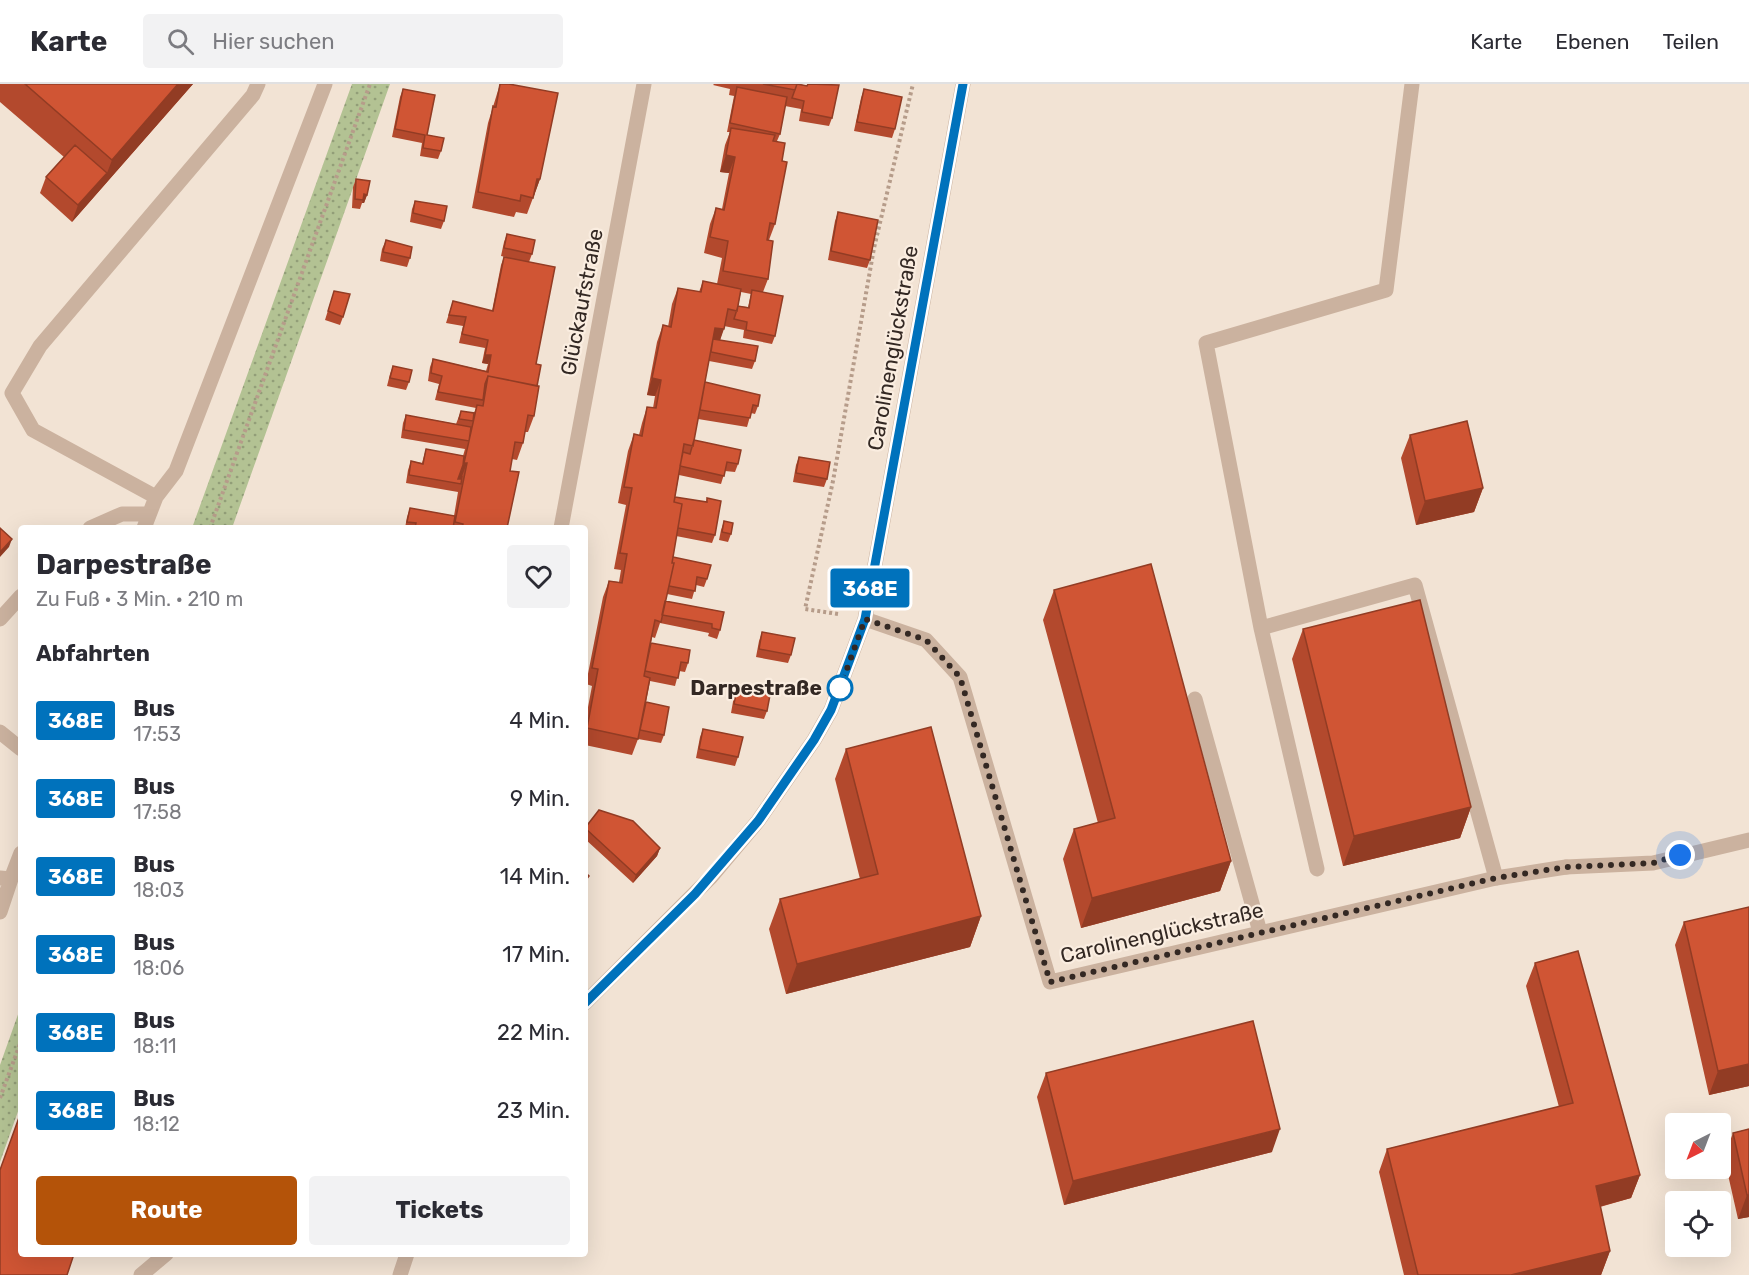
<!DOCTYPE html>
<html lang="de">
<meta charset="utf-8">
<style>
:root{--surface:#fff;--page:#f2f2f3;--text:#2b2b33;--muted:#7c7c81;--line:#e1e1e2;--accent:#b45309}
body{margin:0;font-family:Rubik,sans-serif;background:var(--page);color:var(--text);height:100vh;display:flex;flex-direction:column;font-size:22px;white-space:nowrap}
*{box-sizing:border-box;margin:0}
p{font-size:20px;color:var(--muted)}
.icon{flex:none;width:33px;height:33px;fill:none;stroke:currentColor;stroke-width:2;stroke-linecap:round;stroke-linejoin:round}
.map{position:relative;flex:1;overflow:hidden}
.drawer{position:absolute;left:18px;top:441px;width:570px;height:732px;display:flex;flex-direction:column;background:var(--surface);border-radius:6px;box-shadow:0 6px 24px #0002}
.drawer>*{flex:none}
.badge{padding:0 12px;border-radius:4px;font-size:21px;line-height:39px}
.needle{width:39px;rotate:222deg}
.fabs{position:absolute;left:1665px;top:1029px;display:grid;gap:12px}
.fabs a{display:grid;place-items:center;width:66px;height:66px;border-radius:6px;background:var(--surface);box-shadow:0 6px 24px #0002;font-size:30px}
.you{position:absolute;width:30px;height:30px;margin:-15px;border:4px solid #fff;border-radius:50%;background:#1a73e8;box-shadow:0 0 0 9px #1a73e833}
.map>.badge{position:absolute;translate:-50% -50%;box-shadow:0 0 0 3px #fff}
h2{padding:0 18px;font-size:22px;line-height:54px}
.round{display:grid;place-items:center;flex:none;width:63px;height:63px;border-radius:6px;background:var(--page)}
.head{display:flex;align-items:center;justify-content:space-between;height:102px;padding:0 18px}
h1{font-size:28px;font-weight:700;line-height:45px}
.cta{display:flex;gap:12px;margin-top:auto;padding:12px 18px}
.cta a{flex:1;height:69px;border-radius:6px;background:var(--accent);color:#fff;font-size:24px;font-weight:700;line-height:69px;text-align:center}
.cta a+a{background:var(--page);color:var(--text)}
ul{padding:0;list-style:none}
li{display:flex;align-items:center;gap:18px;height:78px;padding:0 18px}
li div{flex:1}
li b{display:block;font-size:22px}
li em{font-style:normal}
li .badge{min-width:66px;font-weight:700;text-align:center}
header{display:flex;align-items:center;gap:36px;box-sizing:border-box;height:84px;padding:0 30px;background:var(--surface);border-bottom:2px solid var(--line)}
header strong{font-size:28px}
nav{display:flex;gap:33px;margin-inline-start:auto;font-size:21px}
.search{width:420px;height:54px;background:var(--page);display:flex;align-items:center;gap:15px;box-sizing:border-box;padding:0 21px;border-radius:6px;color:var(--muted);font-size:22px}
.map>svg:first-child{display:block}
.grass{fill:url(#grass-dots)}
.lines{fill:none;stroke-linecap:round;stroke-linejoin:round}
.path{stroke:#b69c8a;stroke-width:4;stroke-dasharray:3 3;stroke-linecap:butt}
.lane{stroke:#cbb29f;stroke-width:15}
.street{stroke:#cbb29f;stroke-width:15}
.wall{fill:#b3492d;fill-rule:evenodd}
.shaded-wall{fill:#923c24}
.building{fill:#d05534;stroke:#923c24;stroke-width:1.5}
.line-casing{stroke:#fff;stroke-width:14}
.line{stroke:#0072bc;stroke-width:9}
.walk{stroke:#332823;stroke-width:6;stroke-dasharray:0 10.8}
.stop-dot{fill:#fff;stroke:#0072bc;stroke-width:3}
.labels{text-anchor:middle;stroke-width:4.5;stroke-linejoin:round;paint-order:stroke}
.street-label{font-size:21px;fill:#332823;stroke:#faede0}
.stop-label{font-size:21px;font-weight:bold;fill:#332823;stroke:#faede0;text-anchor:end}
</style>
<header>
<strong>Karte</strong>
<div class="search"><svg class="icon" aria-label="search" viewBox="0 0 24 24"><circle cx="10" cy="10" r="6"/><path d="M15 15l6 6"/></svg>Hier suchen</div>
<nav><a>Karte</a><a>Ebenen</a><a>Teilen</a></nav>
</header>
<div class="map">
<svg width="1749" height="1191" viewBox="0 0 1749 1191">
<defs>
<pattern id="grass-dots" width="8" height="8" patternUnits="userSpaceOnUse" patternTransform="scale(1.5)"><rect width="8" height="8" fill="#b3c293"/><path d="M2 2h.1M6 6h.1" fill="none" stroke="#929e78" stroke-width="1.8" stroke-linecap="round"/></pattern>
</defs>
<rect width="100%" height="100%" fill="#f2e3d4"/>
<!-- grass -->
<path class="grass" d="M352,0H390L232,444H192Z
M21,922V1019L0,1078V981Z"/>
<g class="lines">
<!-- path -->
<path class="path" d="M210,444L370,0
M838,530L805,525L833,397L874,164L913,0
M0,1014L21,957"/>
<!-- lane -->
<path class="lane" d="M1412,0L1386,206L1206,259L1261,544L1415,501L1496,794
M156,413L33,346L12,309L40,262L253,11L258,0
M90,444L122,430H149
M144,444L156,413L176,387L325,0
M0,535L21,512
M1261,544L1317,785
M1195,615L1260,848
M0,648L21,665
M1566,783L1653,779L1749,756
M0,794L11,795L21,769
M0,828L11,795
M141,1191L166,1170"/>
<!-- street -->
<path class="street" d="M561,444L644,0
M865,535L926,556L960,593L1050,898L1496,794L1566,783
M585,919L711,793L758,737L814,656L831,626L865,535L963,0
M400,1191L407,1170"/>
</g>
<!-- wall -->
<path class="wall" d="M0,0H193L72,138L40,109L46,93L64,73L0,18Z
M500,0L540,95L527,130L516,128L514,133L472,124L488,39Z
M714,0H800L807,2V0L832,34L829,42L799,37L801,25L785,22L780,50L777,57L782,77L775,140L769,156L768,195L763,208L775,252L772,260L743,254L744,246L724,242L720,256L755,277L752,285L709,277L705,298L758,322L755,330L751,329L747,343L698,335L694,356L738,380L735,388L725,387L721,400L679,391L675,413L706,418L707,414L715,451L712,459L676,452L673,473L707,495L704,503L696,501L692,515L667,510L665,517L724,528L720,546L717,555L708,552L709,549L660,539L655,554L652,553L651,559L688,579L685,588L679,587L675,602L650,597L646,618L664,651L661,659L638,655L632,671L585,661V639L592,602L586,600L603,513L609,497L619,498L621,486L614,485L626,421L618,419L628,367L634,350L639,351L642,339L647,323L653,324L655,312L647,311L657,258L663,241L668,243L672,220L678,204L699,208L703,197L717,200L722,174L704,169L710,140L716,124L722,125L729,89L720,88L725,61L730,48H727L734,12L729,11L730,5L713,1ZM741,208L751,210L748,223L738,222Z
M403,5L427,51L441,67L438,75L420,72L422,59L392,53L400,13Z
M864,5L895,45L892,54L854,47L861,14Z
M356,95L367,111L364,119H362L360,125L352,124L353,103Z
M415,117L444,137L441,145L410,138L412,125Z
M838,128L870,176L867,184L828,176L835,137Z
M507,150L532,170L529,178L537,302L534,332L528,348H525L523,359L517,376L512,375L510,387L507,444H405L407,433L410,424L454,432L458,408L406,399L408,386L411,377L422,379L426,365L463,372L465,365L401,354L403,339L406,331L456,340L461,327L474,329L476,324L435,316L439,300L428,297L430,283L433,275L486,287L488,280L482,279L485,264L459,259L463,242L446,239L453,217L492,227L501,181L504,173H506L501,172L504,158Z
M386,156L410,174L407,183L380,177L382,165Z
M334,207L343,233L340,241L325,236Z
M393,282L409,298L406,306L387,302L390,290Z
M1410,351L1483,404L1474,428L1416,441L1401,374Z
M799,373L827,395L824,403L793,398L796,381Z
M724,437L731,450L728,458L719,456L721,446Z
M1054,506L1231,777L1220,807L1081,844L1063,775L1074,745L1098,739L1043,536Z
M1303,545L1471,723L1460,754L1343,782L1292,575Z
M762,548L791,571L788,579L756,573L759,557Z
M737,604L767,627L764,635L731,629L734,612Z
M703,645L738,673L735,682L696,674L700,653Z
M846,665L981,832L970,863L786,910L769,845L780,815L860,795L835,695Z
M585,743L660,764L657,772L633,799L585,755Z
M1684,838L1749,1002L1709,1011L1675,861Z
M1535,879L1640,1091L1631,1114L1600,1123L1610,1167L1601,1191H1404L1379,1088L1387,1065L1559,1023L1526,902Z
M1046,989L1272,1068L1064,1121L1037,1013Z
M1749,1045V1133L1738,1135L1724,1073L1733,1049Z"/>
<!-- shaded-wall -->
<path class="shaded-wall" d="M178,0H193L72,138L78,121L107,89L112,76Z
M726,71L735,73L729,89L720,88Z
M537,95H540L534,112L531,111Z
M364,110L367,111L364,119H362Z
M715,244L724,245L718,262L711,261Z
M485,271H491L488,280L482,279Z
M652,294L661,296L655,312L647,311Z
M464,379H467L461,395H458Z
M1483,404L1474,428L1416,441L1425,417Z
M12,455L9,463L0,473V468Z
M1471,723L1460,754L1343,782L1354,752Z
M660,764L657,772L633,799L636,791Z
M1231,777L1220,807L1081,844L1092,814Z
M589,792L585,803V796Z
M981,832L970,863L786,910L797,880Z
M1749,980V1002L1709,1011L1718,987Z
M1280,1045L1272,1068L1064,1121L1073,1097Z
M1640,1091L1631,1114L1587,1126L1596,1102Z
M1747,1111H1749V1133L1738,1135Z
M1610,1167L1601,1191H1511Z"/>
<!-- building -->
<path class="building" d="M25,0H178L112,76Z
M500,0H509L558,9L540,95H537L533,114L521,111L520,117L478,108L493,22L496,23Z
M763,0H797L795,6Z
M797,0L807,2L808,0L839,1L832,34L802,28L804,17L792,14Z
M737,3L787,13L780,50L730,39Z
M403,5L435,11L427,51L444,54L441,67L423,64L425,51L395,45Z
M864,5L902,13L895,45L857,38Z
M731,44L775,51L773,57L785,59L782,77L787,78L775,140L770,139L767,156L773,157L768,195L723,187L728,157L710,153L716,124L724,126L735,73L726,71Z
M75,61L107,89L78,121L46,93Z
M356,95L370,97L367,111L364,110L363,116L355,115Z
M415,117L447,122L444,137L413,129Z
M838,128L878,136L870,176L831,167Z
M507,150L535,156L532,170L504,164Z
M386,156L412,163L410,174L383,168Z
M504,173L555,183L536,280L541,281L537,302L488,292L485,300L483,316L438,308L442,292L431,289L433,275L488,288L491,271H485L488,256L462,250L466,233L449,231L453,217L493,227Z
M703,197L741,205L737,227L728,225L724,245L715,244L693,362L684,360L674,418L682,420L672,479H674L661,538L655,536L649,565L644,592L650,594L638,655L587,644L598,585L592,584L609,497L622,499L627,470L620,469L632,404L624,403L634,350L642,352L647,323L656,324L661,296L652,294L663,241L671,243L678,204L701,208Z
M752,206L783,212L775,252L746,246L747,238L734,235L738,222L749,224Z
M334,207L350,210L343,233L328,227Z
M713,255L758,262L755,277L711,268Z
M393,282L412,286L409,298L390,294Z
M488,292L539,302L534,332L528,331L523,359L515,358L510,387L519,388L507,444H462L463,440L455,438L467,379H464L477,321L483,322Z
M705,298L760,311L758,322L753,321L750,334L700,326Z
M461,327L474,329L473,337L459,335Z
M406,331L471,343L469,357L404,346Z
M1467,337L1483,404L1425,417L1410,351Z
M694,356L741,366L738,380L727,378L724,392L680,382L683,368L690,370Z
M426,365L464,372L463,381L458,395H461L462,392L461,400L409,391L411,377L423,380Z
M799,373L830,378L827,395L796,389Z
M675,413L707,418V414L721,417L715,451L678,444L682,420L674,418Z
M410,424L455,432L453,444H415L416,439L407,438Z
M724,437L733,439L731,450L722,448Z
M0,444L12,455L0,468Z
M673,473L711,481L707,495L697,493L695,507L669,502L674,479H672Z
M1151,480L1231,777L1092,814L1074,745L1115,734L1054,506Z
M1420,516L1471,723L1354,752L1303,545Z
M665,517L724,528L720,546L712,544V540L662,531Z
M762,548L795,554L791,571L759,565Z
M651,559L690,566L688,579L681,578L678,594L645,587Z
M737,604L770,611L767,627L734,620Z
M646,618L669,623L664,651L640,646Z
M931,643L981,832L797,880L780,815L878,790L846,665Z
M703,645L743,653L738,673L699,665Z
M599,726L633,737L660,764L636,791L585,744Z
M585,788L589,792L585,796Z
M1749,823V980L1718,987L1684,838Z
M1578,867L1640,1091L1596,1102L1610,1167L1511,1191H1418L1387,1065L1573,1019L1535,879Z
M1253,937L1280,1045L1073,1097L1046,989Z
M21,1028V1170H74L67,1191H0V1086Z
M1749,1045V1111H1747L1733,1049Z"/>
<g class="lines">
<defs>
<path id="line" d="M585,919L695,810L758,737L814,656L831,626L865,535L963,0"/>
</defs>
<!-- line casing -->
<use href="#line" class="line-casing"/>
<!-- line -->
<use href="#line" class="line"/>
<!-- walk -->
<path class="walk" d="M840,604L865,535L926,556L960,593L1050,898L1496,794L1566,783L1653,779L1680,771"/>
</g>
<!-- markers -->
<circle class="stop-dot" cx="840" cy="604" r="12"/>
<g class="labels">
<!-- street labels -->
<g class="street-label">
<text transform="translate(582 218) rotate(-79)" y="7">Glückaufstraße</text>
<text transform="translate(893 264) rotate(-80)" y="7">Carolinenglückstraße</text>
<text transform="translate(1162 849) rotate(-13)" y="7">Carolinenglückstraße</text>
</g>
<!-- stop labels -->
<g class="stop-label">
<text x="822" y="611">Darpestraße</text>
</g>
</g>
</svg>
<div class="fabs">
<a><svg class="needle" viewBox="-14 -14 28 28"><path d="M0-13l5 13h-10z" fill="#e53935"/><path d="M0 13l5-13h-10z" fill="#7c7c81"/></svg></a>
<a><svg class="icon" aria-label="locate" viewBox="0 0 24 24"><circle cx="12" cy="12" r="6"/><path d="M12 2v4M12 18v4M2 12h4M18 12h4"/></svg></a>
</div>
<div class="you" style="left:1680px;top:771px"></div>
<b class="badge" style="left:870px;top:504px;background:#0072bc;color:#fff">368E</b>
<section class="drawer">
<div class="head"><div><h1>Darpestraße</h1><p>Zu Fuß · 3 Min. · 210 m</p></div><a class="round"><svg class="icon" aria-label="heart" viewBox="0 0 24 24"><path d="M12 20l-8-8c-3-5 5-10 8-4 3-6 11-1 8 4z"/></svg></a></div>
<h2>Abfahrten</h2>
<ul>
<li><span class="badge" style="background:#0072bc;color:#fff">368E</span><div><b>Bus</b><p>17:53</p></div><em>4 Min.</em></li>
<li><span class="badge" style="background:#0072bc;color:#fff">368E</span><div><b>Bus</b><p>17:58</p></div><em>9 Min.</em></li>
<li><span class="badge" style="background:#0072bc;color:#fff">368E</span><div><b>Bus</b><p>18:03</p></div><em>14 Min.</em></li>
<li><span class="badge" style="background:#0072bc;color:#fff">368E</span><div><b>Bus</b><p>18:06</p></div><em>17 Min.</em></li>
<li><span class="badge" style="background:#0072bc;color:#fff">368E</span><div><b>Bus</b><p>18:11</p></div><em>22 Min.</em></li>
<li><span class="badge" style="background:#0072bc;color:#fff">368E</span><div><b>Bus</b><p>18:12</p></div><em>23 Min.</em></li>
</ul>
<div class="cta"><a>Route</a><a>Tickets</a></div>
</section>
</div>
